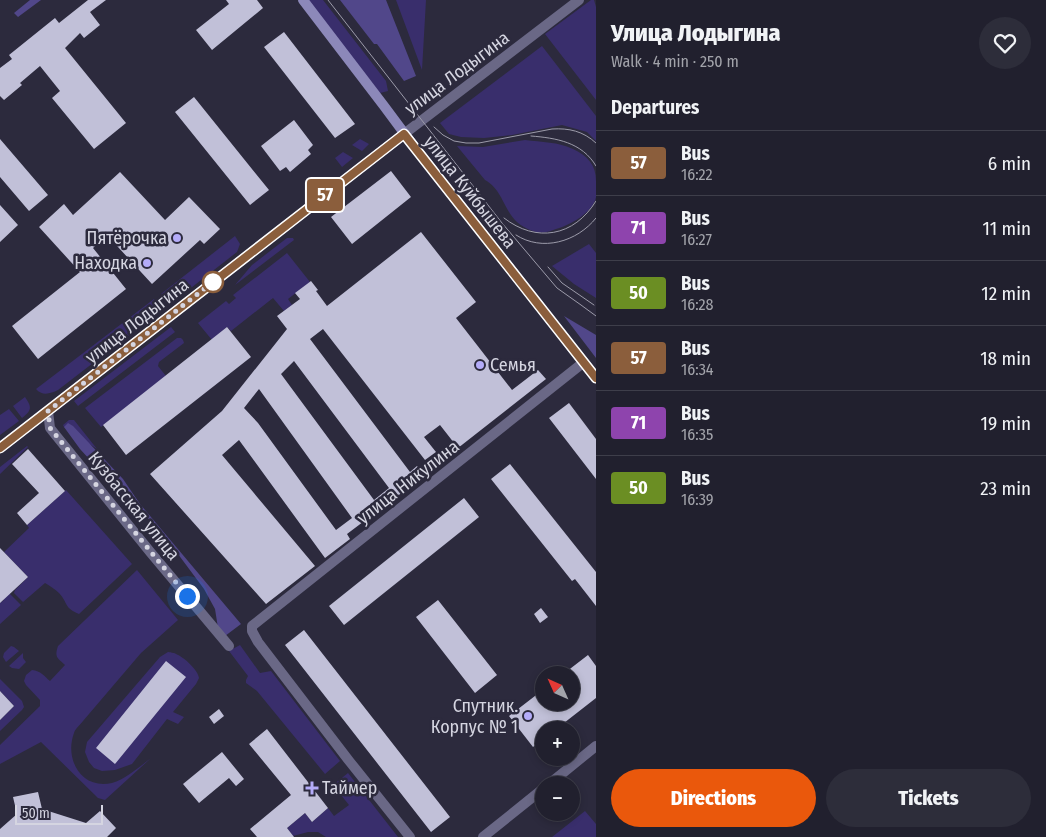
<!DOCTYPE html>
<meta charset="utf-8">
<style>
:root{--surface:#21202e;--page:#2d2d3a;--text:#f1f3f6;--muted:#a2a3aa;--line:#3e3e4a;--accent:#ea580c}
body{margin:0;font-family:"Fira Sans Condensed",sans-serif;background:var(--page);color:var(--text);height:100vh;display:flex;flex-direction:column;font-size:19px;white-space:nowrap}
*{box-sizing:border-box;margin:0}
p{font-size:16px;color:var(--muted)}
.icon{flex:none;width:28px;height:28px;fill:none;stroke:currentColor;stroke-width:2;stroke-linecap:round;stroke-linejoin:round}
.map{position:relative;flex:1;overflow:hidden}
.drawer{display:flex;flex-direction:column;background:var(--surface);width:450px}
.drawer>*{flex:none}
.badge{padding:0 10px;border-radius:4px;font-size:18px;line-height:32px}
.needle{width:32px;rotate:315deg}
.fabs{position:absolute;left:535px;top:666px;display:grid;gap:10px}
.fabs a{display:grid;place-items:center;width:45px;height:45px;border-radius:50%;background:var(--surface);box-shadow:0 2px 8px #0003,0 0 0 1px var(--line);font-size:25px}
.scale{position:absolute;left:15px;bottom:12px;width:88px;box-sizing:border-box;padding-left:5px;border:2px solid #d5d5e1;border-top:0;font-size:14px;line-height:18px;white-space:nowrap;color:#d5d5e1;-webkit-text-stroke:4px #2c2a3d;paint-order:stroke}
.you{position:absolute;width:25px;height:25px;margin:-12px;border:4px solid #fff;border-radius:50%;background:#1a73e8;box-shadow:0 0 0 8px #1a73e833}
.map>.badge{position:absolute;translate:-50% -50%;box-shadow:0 0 0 2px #fff}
h2{padding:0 15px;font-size:19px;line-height:45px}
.round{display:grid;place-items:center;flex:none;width:52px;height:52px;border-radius:26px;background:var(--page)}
.headline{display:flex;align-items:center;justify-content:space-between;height:85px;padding:0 15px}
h1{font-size:24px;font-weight:800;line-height:38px}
.primary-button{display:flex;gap:10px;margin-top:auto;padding:10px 15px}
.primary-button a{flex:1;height:58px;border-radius:30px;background:var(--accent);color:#fff;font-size:20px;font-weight:800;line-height:58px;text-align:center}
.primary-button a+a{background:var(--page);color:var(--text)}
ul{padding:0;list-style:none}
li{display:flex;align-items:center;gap:15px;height:65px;padding:0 15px;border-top:1px solid var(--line)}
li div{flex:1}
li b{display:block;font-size:19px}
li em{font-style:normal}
li .badge{min-width:55px;font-weight:700;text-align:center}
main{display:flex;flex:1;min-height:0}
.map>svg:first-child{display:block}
.green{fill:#392e6c}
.forest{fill:#51478a}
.building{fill:#c1c0d8;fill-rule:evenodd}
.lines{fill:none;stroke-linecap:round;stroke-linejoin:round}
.street{stroke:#6a6886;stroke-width:10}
.secondary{stroke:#8c88b9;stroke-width:10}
.tram{stroke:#9c9baa;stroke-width:1}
.line-casing{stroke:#fff;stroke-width:11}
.line{stroke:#8b5e3c;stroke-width:8}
.walk{stroke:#d5d5e1;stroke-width:5;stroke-dasharray:0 9}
.poi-dot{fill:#b4acf9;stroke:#2c2a3d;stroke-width:2}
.stop-dot{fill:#fff;stroke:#8b5e3c;stroke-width:2.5}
.labels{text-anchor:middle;stroke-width:5;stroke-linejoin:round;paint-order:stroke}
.street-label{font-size:18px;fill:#d5d5e1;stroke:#2c2a3d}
.poi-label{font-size:18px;fill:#d5d5e1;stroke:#2c2a3d;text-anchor:end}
</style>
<main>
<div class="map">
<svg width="596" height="837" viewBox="0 0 596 837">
<rect width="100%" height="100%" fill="#2c2a3d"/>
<!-- green -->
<path class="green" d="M307,0H323L386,81L388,91L380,93Z
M396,0H426L422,70Z
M591,0H594L596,7V100L545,34Z
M542,46L596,116V141L587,132L562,125L512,135L484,138L461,137L449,134L440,123Z
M360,139L369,144L362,151L352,145Z
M525,140C541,142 559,142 573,149C588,156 596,165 596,181C596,186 596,192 596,197C593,213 570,225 556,229C549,232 541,234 533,231C502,221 508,193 485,180L457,146L483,147Z
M343,152L353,158L342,167L335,158Z
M235,236L240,244L237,252L178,298C171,299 166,299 161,294Z
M287,238H293L294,240L235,285L252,265Z
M589,244L596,253V298L574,284L552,266Z
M287,253L310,282L288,299L292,305L284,311L273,298L231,331L227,327L212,340L198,323L226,301L229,304L236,298L233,295Z
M154,299C157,306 159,310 154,316L58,390C50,394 42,396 36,389Z
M171,327L175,332L78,406L74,401Z
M177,338H181L183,340L184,343L159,362L158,366L166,376L101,427L85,408Z
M25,397C32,407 32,410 22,418L13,406Z
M9,409L19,421L0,435V415Z
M69,420H74L97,449L64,427L63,425Z
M27,446L28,447L0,474V467Z
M66,490L132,564L79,614C63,607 69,604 59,593C55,589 50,586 45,583L23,602L14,593L15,590L28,577L4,552L29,528L27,525Z
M137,570L178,620L141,653L83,721C80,725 75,729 74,733C64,760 82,790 112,783C126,779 139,767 151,758L105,800L98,798L41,742L0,764V745L40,706V700L26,685L24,681L26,675L32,670C41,671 44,676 50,681L65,665C58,658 54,658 58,646Z
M4,588L21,605L0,624V603L4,600L0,595Z
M240,645L260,673L271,671L340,761L325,774L257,691L246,683V680L248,676L229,651Z
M11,646L14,647L19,651L6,662L3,657L4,653Z
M168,652C168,652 176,653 176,654C184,657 198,670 199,678L196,684L173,712L184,717L178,724L167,719L132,764L115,770L102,771L94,768L89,762L85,752L87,742L160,657Z
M23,653V658L26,662L19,669L12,668L9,666Z
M0,679L22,701L24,707L22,710L0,731V720L14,706L0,691Z
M348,773L398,837H326L318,832H308L293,836L287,828L305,813L312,822L328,808L334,816L349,805L333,785Z
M585,811L596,824V837H552Z"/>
<!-- forest -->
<path class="forest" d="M30,0H41L18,17L14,13Z
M340,0H386L416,76L404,81L377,44H374Z
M564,316L596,335V358Z
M68,423L73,426L123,479L140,504L241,624L225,636L218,628L215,609L204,589L172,546L119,485L102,473L80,449L64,427Z"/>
<!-- building -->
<path class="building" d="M88,0H106L90,12L100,25L84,38L80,33L65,48L126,123L94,149L52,98L60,91L40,66L20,83L22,85L4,100L0,96V68L12,59L9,55L55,18L59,23Z
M226,0H257L263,8L212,50L196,30L229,4Z
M284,32L355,124L335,138L264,47Z
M194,97L269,190L250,205L175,112Z
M294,120L313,145L308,150L311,154L290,172L286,167L280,171L261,146Z
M0,139L48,195L29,211L0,177Z
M391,171L411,197L352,244L331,217Z
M120,172L165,220L189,197L220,229L204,244L200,240L152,284L107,235L93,248L126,289L38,359L12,326L80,272L39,227L64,204L73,215Z
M0,205L18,225L0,242Z
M421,232L476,302L456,318L512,390L538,370L546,379L458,448L440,425L424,437L436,452L425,460L323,329L310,339L410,472L417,466L424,476L347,534L350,539L325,558L239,440L222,455L315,566L266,604L150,474L222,411L287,329L277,316L300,299L295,293L311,281L318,290L316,291L327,306ZM294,361L389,488L374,500L281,374ZM259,389L352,518L336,530L258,423L244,408Z
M227,327L251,357L126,455L103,425Z
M569,403L596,439V479L549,418Z
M28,449L65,491L27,525L17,513L39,493L12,464Z
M510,464L596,572V606L575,579L572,581L491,479Z
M464,498L479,517L344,625L329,606Z
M0,548L28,577L0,603Z
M438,600L497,675L475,693L416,617Z
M541,608L548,617L540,623L534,614Z
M304,630L450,817L431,832L285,645Z
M588,655L596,666V698L555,730H544V738L533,747L509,716L544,689V702H571V675H562Z
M166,661L186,677L115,764L96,748Z
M0,691L14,706L0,720Z
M219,709L224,716L214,724L209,717Z
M267,729L328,808L312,822L305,813L287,828L294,837H257L250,829L291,795L249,744Z
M222,752L244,779L236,786L229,778L199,803L183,784Z
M38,792L42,809L86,823L100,811L116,828L107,837H0V829L17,814L13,797Z"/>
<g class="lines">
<!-- street -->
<path class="street" d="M404,134L579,0
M48,411L50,428L54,433L151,553L229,646
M548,785L596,746
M410,837L350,762L258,642L252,631V626L584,362
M483,837L544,788"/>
<!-- secondary -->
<path class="secondary" d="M303,0L384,106L413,145L596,378
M0,448L404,134"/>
<!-- tram -->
<path class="tram" d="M328,0L502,223L557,288L581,305L596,316
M434,127L443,135L454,141L466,143H479L552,129C569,128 583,131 596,143
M531,136C556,138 582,142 596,166
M504,218C536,243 574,237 596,201
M516,235C542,252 577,242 596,218
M548,267L562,283L594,305"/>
</g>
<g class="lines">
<defs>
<path id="line" d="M0,448L404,134L596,378"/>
</defs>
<!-- line casing -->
<use href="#line" class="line-casing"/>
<!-- line -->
<use href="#line" class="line"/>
<!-- walk -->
<path class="walk" d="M187,596L54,433L50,428L48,411L213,282"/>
</g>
<!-- markers -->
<g class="poi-dot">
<circle cx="177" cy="238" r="5"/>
<circle cx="147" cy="263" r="5"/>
<circle cx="480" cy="365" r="5"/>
<circle cx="528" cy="716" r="5"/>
<path d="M309.5 780.5h5v5h5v5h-5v5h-5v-5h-5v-5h5z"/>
</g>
<circle class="stop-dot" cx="213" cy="282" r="10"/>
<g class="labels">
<!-- street labels -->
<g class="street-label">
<text transform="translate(457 73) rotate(-37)" y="6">улица Лодыгина</text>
<text transform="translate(470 192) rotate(52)" y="6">улица Куйбышева</text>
<text transform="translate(137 321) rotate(-38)" y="6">улица Лодыгина</text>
<text transform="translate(408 482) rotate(-38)" y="6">улица Никулина</text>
<text transform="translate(134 506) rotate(51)" y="6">Кузбасская улица</text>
</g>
<!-- poi labels -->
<g class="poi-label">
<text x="167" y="244">Пятёрочка</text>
<text x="137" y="269">Находка</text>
<text x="490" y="371" text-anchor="start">Семья</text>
<text x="518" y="712">Спутник.<tspan x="518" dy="21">Корпус № 1</tspan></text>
<text x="322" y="794" text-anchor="start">Таймер</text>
</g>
</g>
</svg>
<div class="fabs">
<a><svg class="needle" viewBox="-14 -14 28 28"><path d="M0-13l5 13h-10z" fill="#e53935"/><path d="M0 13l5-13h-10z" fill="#a2a3aa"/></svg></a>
<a>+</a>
<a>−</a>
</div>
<div class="scale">50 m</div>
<div class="you" style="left:187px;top:596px"></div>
<b class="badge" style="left:325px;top:195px;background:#8b5e3c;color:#fff">57</b>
</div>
<section class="drawer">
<div class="headline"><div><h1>Улица Лодыгина</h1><p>Walk · 4 min · 250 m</p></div><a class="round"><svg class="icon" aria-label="heart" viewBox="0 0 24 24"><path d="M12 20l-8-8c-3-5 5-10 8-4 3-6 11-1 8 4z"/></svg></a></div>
<h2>Departures</h2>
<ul>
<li><span class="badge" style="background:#8b5e3c;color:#fff">57</span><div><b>Bus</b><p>16:22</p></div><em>6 min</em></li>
<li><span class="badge" style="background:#8e44ad;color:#fff">71</span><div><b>Bus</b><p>16:27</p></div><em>11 min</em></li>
<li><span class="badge" style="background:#6b8e23;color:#fff">50</span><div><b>Bus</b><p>16:28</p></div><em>12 min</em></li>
<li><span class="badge" style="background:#8b5e3c;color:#fff">57</span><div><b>Bus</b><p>16:34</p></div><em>18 min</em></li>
<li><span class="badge" style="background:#8e44ad;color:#fff">71</span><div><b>Bus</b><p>16:35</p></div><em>19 min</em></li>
<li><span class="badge" style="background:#6b8e23;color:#fff">50</span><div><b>Bus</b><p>16:39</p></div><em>23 min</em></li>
</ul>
<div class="primary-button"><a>Directions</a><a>Tickets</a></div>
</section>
</main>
